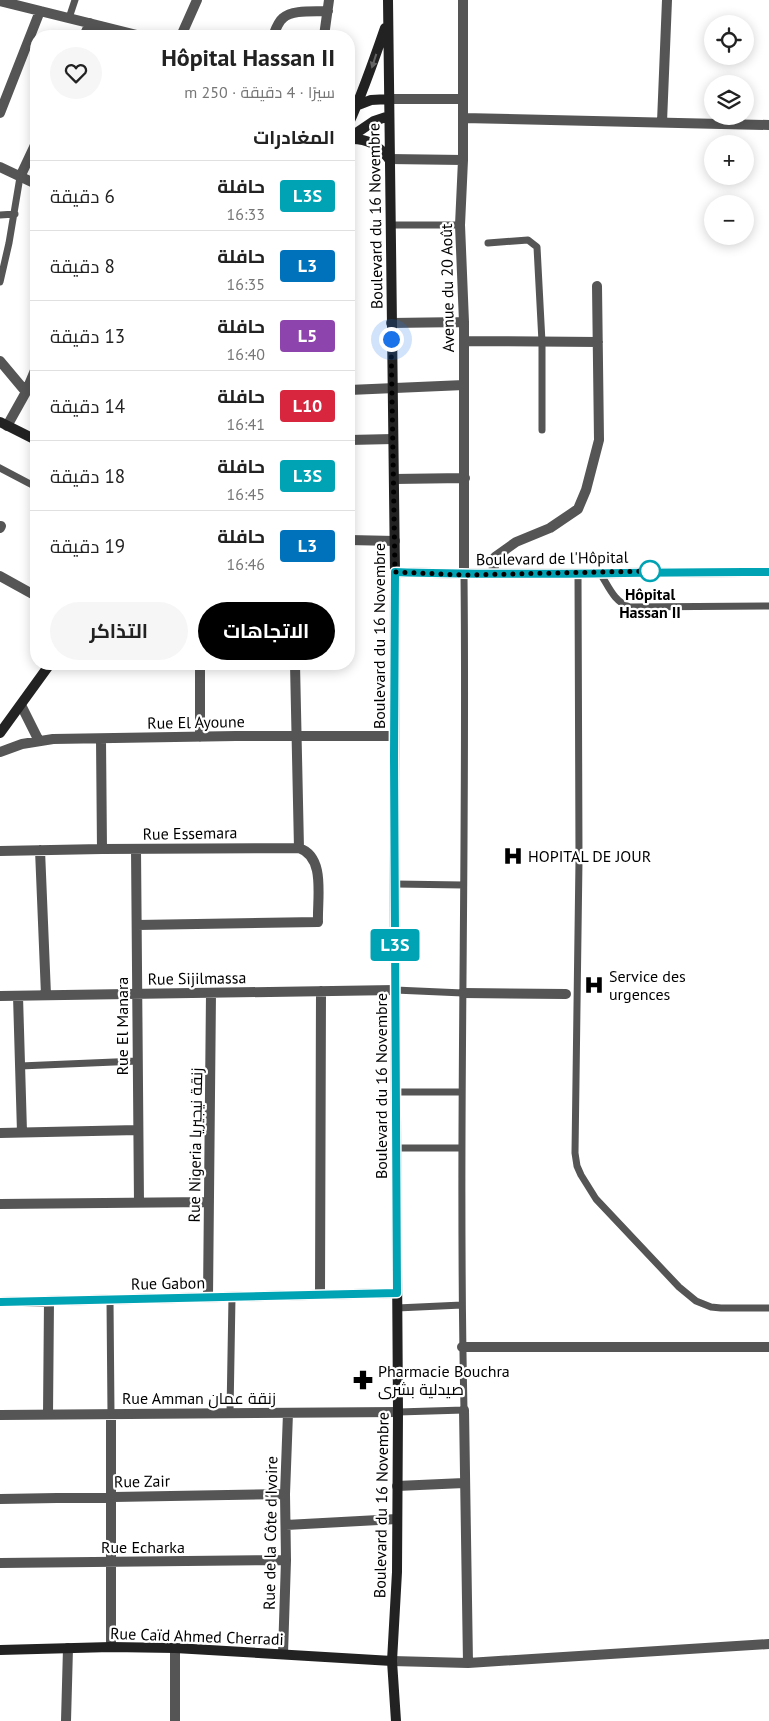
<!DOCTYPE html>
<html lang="ar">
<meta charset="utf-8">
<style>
:root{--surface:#fff;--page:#f6f6f6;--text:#222;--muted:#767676;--line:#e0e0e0;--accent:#000}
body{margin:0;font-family:"PT Sans",Cairo,sans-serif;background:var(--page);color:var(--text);direction:rtl;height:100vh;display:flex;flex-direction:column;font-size:19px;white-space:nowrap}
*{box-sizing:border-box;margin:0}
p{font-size:16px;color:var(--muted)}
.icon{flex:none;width:28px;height:28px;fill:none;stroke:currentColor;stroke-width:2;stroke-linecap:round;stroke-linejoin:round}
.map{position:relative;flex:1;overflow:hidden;direction:ltr}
.sheet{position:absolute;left:30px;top:30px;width:325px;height:640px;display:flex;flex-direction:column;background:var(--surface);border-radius:20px;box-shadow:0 2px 12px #0003;direction:rtl}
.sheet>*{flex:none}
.badge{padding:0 10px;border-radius:4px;font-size:18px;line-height:32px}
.controls{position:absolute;left:704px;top:15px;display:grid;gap:10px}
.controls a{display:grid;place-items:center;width:50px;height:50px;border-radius:50%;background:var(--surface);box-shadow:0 2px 12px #0003;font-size:25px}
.you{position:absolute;width:25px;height:25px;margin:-12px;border:4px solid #fff;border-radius:50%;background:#1a73e8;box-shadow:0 0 0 8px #1a73e833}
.map>.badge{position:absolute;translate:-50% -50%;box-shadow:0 0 0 2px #fff}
h2{padding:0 20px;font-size:19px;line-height:45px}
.round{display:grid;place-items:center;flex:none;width:52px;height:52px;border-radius:26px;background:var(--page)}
.head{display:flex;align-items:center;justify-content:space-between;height:85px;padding:0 20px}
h1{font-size:24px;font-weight:700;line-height:38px}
.primary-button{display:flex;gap:10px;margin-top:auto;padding:10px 20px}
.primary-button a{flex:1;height:58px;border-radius:30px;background:var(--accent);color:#fff;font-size:20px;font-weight:700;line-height:58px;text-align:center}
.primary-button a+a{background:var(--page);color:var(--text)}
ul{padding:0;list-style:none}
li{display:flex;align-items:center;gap:15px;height:70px;padding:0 20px;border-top:1px solid var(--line)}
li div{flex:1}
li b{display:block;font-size:19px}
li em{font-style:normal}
li .badge{min-width:55px;font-weight:700;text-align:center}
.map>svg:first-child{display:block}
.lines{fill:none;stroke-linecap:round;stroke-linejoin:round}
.lane{stroke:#555;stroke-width:7}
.street{stroke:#555;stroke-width:10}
.secondary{stroke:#222;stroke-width:10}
.oneway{fill:#646464}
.line-casing{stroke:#fff;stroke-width:11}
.line{stroke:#00a3b4;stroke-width:8}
.walk{stroke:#000;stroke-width:5;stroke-dasharray:0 9}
.stop-dot{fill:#fff;stroke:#00a3b4;stroke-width:2.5}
.labels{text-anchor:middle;stroke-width:4.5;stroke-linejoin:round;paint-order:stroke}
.street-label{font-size:16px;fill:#000;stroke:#fff}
.stop-label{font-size:16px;font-weight:bold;fill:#000;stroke:#fff}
.poi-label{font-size:16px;fill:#000;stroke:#fff;text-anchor:start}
</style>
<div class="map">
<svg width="769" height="1721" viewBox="0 0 769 1721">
<rect width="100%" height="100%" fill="#fff"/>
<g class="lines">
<!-- lane -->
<path class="lane" d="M69,18L75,0
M0,215L15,214
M390,225H460
M488,243L528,240L537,247L542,342V430
M0,282L9,243L20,177
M0,468L36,487
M578,573L579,860L575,1153L577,1166L581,1175L596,1199L679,1287L696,1301L711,1307L721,1308H769
M600,573C609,587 614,602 630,607L769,606
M395,884L463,885
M395,990L463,993
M20,1066L138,1061
M397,1092H462
M397,1148H462
M110,1300L111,1414
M397,1308L462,1305
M398,1412L464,1410C458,1132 467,853 464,575
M230,1413L232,1297"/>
<!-- street -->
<path class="street" d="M463,0V160L460,225L464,322V575
M0,1L141,36
M84,36L90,23
M181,36L197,0
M273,36C275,31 278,22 283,18C293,9 315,12 328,11
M324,36L329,0
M389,99H463
M0,113L40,11
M463,118L769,125
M662,122L667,0
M389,159L463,160
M0,167L36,184
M20,177L36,143
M391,323L464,322
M464,341L598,342
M0,361L26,392
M349,390L464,385
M7,426L26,392L36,368
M349,440L393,439
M394,479L465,478
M0,528L1,526
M349,540L395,541
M493,574L495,557L516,542L550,528L578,509L586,490L599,440L597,286
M0,576L36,596
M295,664L299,848
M21,705L39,741
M200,737V664
M101,739L102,849
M0,752L22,744L53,739L236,736H394
M136,849L139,1203
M40,850L46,995
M0,851L102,849L299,848C326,857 317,898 318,922L137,925
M463,993L566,994
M0,996L395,990
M18,996L22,1132
M0,1133L138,1130
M0,1204L209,1202
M320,1295L321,991
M208,1297L211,993
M0,1302L397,1293
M462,1347H769
M464,1410L468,1663
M48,1414L49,1301
M0,1415L398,1412
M397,1486L464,1483
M0,1499L285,1494
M286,1525L397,1519
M0,1563L286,1560
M111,1647V1414
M175,1648V1721
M283,1654L286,1560L285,1494L288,1413
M392,1661L468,1663L769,1644
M66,1721L68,1648"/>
<!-- secondary -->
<path class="secondary" d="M388,0L395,572L394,816L398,1412L397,1572L392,1661L396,1721
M358,105L371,100L389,99
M349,123C363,92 374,60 385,28
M349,138L374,121L389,116
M349,139C368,138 378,145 389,159
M0,422L36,440
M395,572C520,577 644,571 769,572
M0,733L50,664
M0,1650L111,1647L175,1648L392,1661"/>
</g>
<!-- one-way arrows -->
<defs><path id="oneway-solid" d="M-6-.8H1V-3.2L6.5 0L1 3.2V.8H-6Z" transform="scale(1.25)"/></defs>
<use class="oneway" href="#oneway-solid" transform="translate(374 61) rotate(108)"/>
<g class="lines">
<defs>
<path id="line" d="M0,1302L397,1293L394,756L395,572C520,577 644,571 769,572"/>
</defs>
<!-- line casing -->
<use href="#line" class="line-casing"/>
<!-- line -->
<use href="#line" class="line"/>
<!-- walk -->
<path class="walk" d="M391,339L395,572L464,575L650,571"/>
</g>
<!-- icons -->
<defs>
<symbol id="hospital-bare" viewBox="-9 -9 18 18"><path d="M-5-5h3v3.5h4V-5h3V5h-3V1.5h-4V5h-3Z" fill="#000" stroke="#fff" stroke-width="2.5" paint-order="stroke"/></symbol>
<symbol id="pharmacy-bare" viewBox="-9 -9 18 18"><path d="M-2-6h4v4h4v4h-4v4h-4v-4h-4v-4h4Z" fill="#000" stroke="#fff" stroke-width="2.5" paint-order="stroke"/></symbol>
</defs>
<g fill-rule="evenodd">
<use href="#hospital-bare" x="499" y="842" width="28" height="28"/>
<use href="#hospital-bare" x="580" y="971" width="28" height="28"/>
<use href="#pharmacy-bare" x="349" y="1366" width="28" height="28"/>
</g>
<!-- markers -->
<circle class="stop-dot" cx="650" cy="571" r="10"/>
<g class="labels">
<!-- street labels -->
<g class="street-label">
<text transform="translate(375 216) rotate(-91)" y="6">Boulevard du 16 Novembre</text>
<text transform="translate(447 288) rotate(-91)" y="6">Avenue du 20 Août</text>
<text transform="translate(552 558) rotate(-1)" y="6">Boulevard de l'Hôpital</text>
<text transform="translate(379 636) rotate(-90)" y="6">Boulevard du 16 Novembre</text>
<text transform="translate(196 722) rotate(-1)" y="6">Rue El Ayoune</text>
<text transform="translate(190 833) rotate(-1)" y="6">Rue Essemara</text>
<text transform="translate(197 978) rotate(-1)" y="6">Rue Sijilmassa</text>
<text transform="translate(122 1026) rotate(-90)" y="6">Rue El Manara</text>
<text transform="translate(381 1086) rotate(-90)" y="6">Boulevard du 16 Novembre</text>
<text transform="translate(195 1145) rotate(-89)" y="6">Rue Nigeria زنقة نيجيريا</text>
<text transform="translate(168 1283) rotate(-1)" y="6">Rue Gabon</text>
<text x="199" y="1404">Rue Amman زنقة عمان</text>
<text transform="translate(142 1481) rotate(-1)" y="6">Rue Zair</text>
<text transform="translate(381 1505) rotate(-89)" y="6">Boulevard du 16 Novembre</text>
<text transform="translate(270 1533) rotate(-89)" y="6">Rue de la Côte d'Ivoire</text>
<text x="143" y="1553">Rue Echarka</text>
<text transform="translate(197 1636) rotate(2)" y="6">Rue Caïd Ahmed Cherradi</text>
</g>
<!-- stop labels -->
<g class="stop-label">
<text x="650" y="600">Hôpital<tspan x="650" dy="18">Hassan II</tspan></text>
</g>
<!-- poi labels -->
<g class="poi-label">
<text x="528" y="862">HOPITAL DE JOUR</text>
<text x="609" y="982">Service des<tspan x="609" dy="18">urgences</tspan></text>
<text x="378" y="1377">Pharmacie Bouchra<tspan x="378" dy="18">صيدلية بشرى</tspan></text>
</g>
</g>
</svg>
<div class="controls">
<a><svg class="icon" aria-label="locate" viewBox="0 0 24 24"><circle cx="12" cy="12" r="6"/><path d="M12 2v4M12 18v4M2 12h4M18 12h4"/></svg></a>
<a><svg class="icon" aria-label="layers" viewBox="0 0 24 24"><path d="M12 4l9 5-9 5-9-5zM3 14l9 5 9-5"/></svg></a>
<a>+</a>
<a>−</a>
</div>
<div class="you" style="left:391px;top:339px"></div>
<b class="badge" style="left:395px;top:945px;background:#00a3b4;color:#fff">L3S</b>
<section class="sheet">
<div class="head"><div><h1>Hôpital Hassan II</h1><p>سيرًا · 4 دقيقة · 250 m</p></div><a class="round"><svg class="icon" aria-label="heart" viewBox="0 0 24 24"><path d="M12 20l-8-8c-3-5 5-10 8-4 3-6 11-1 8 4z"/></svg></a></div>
<h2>المغادرات</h2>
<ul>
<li><span class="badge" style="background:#00a3b4;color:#fff">L3S</span><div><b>حافلة</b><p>16:33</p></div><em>6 دقيقة</em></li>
<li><span class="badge" style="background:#0072bc;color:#fff">L3</span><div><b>حافلة</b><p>16:35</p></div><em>8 دقيقة</em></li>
<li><span class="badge" style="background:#8e44ad;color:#fff">L5</span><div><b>حافلة</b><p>16:40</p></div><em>13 دقيقة</em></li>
<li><span class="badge" style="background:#d7263d;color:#fff">L10</span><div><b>حافلة</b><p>16:41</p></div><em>14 دقيقة</em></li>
<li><span class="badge" style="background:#00a3b4;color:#fff">L3S</span><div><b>حافلة</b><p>16:45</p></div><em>18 دقيقة</em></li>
<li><span class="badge" style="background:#0072bc;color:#fff">L3</span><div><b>حافلة</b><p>16:46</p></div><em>19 دقيقة</em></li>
</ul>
<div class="primary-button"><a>الاتجاهات</a><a>التذاكر</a></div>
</section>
</div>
